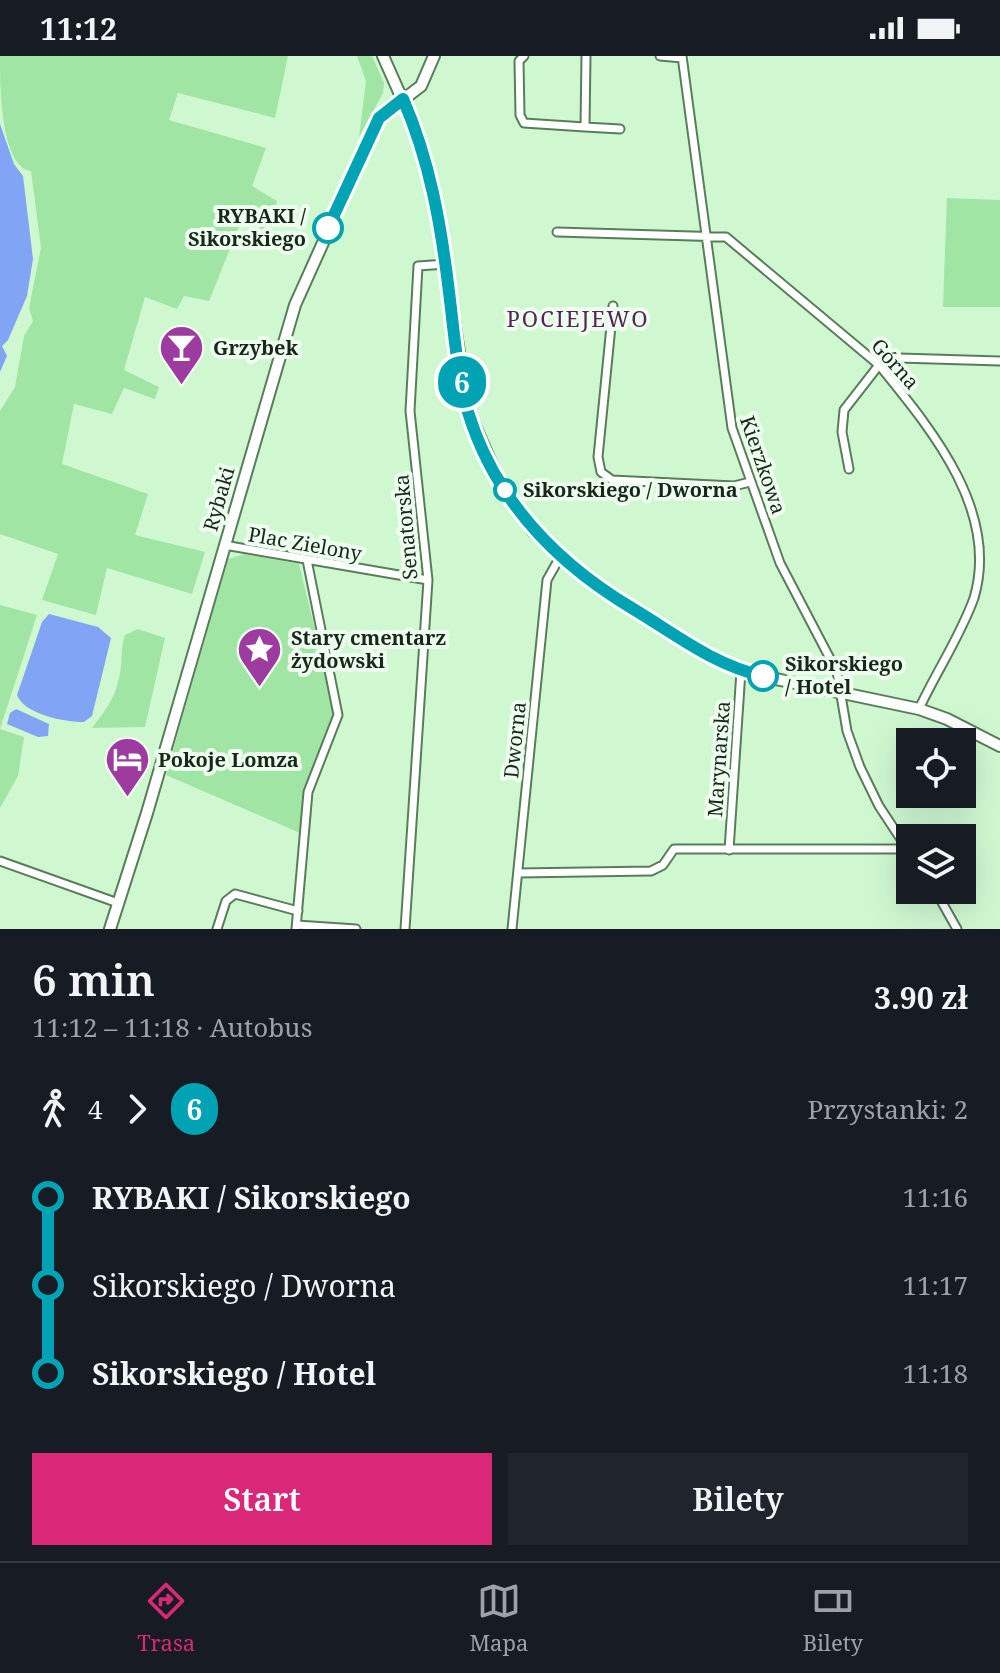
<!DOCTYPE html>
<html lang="pl">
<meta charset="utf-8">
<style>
:root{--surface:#171b24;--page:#20242c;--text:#f1f3f6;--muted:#9ea1a6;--line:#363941;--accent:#db2777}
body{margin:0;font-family:"Noto Serif",serif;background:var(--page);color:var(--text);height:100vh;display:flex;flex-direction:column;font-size:30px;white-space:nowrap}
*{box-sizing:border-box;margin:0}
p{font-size:26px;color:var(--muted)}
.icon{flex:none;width:44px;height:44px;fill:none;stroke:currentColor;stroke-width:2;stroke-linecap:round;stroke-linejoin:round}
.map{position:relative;height:873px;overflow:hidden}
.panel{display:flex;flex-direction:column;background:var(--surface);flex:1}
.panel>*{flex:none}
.badge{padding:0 16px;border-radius:26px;font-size:28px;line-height:52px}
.controls{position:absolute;left:896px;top:672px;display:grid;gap:16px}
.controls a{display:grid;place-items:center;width:80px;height:80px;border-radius:0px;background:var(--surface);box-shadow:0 8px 32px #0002;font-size:40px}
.map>.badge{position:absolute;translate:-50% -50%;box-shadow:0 0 0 4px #fff}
.legs{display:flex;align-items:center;gap:12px;height:88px;padding:0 32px;font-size:26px}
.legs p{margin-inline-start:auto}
.head{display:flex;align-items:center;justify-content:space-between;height:136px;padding:0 32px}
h1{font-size:44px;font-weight:600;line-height:60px}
.action{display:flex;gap:16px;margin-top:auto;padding:16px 32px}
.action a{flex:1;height:92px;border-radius:0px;background:var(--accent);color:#fff;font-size:32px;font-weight:600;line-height:92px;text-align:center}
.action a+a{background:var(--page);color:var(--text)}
ul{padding:0 32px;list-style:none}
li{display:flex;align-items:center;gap:28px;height:88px;font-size:30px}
li i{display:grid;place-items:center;width:12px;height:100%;margin:0 10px;background:currentColor}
li i::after{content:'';width:20px;height:20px;margin:-10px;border:6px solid;border-radius:50%;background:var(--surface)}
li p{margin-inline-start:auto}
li:first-child i{background:linear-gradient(#0000 50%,currentColor 0)}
li:last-child i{background:linear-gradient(currentColor 50%,#0000 0)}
.status{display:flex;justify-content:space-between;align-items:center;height:56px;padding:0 40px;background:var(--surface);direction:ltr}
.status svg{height:22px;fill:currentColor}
.menu{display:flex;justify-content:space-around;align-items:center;height:112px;border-top:2px solid var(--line);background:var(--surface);font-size:22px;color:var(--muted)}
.menu a{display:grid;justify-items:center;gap:4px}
.menu .selected{color:var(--accent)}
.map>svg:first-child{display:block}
.green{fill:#a1e5a5}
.water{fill:#82a4f4}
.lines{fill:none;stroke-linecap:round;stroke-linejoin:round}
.street-casing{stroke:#597d5b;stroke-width:11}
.secondary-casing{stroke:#597d5b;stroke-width:14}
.street{stroke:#fff;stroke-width:7}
.secondary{stroke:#fff;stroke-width:10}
.line-1-casing{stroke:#fff;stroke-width:18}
.line-1{stroke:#00a3b4;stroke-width:12}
.stop-1-dot{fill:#fff;stroke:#00a3b4;stroke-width:4}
.labels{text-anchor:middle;stroke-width:8;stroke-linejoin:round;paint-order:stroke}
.stop-label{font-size:20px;font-weight:bold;fill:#182719;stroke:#edfdee;text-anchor:start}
.poi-label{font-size:20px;font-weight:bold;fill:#182719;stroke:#edfdee;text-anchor:start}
.street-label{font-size:20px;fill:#182719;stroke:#edfdee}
.neighbourhood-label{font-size:22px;letter-spacing:2px;fill:#552556;stroke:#edfdee}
</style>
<div class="status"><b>11:12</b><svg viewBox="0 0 49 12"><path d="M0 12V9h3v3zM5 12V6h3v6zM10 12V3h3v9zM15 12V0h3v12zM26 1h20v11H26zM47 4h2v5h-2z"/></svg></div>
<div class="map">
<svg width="1000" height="873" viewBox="0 0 1000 873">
<rect width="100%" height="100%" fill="#cff8d1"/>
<!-- green -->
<path class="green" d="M0,0H288L275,62L178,37L169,64L266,92L252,130L277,145L267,174L240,168L209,245L184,240L177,253L145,241L124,314L159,331L155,343L124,332L112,358L74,348L62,408L148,438L135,479L205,496L192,538L107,512L96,559L42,544L58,498L0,478V355L15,331L24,280L33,265L29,252L41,192L31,115C0,111 0,28 0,0Z
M357,0H372L384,27L383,37L359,81L366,25Z
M947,142L1000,144V251H943Z
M244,498L299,508L334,651L331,670L303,734L300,777L166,719L228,503Z
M0,549L37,559L0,673L24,681L18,720L0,752Z
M138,573L165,582L145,671L92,672C104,656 115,643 119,622C123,607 120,594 125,579Z"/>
<!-- water -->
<path class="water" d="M0,68L14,108L23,120L33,203L27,240L8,284L2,290L7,300L0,316Z
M49,558L98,571L111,582L92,660L84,666C65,666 25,659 17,639L42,566Z
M16,653L49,668L48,680L38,681L7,668L10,657Z"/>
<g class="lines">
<defs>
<path id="street" d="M524,0L519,5L520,59L524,67L585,71L586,0
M660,0L682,2
M682,0L732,372L780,507L837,616L847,675L860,711L879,750L910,797
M585,71L620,73
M557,176L726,181L879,309C931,373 1000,455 974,542C960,581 936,616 919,653
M613,250L598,401L601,416L612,424L734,430L750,426
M849,413L842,376L844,354L879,309L899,302L1000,305
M224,489L428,524
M729,794L741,615
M0,805L118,847
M518,817L651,815L663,809L674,793H907
M935,834L957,873
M297,869L356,873
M217,873L226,845L235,838L298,855
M296,873L308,736L338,659L307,504
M405,873L428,524L410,355L418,210L446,208
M512,873L547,524L560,501"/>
<path id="secondary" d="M383,0L414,70L433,130L468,354L497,420L533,475L576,514L708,601L752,618L919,653L947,663L1000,690
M110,873L147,757L295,249L379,62L421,30L434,0"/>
</defs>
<!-- street casing -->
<use href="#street" class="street-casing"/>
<!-- secondary casing -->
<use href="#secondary" class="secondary-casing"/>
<!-- street -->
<use href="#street" class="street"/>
<!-- secondary -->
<use href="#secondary" class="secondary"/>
</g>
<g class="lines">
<defs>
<path id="line-1" d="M328,172L379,62L403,43C430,105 441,169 449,236C454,276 457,317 468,356C495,444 557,508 635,554C678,580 714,609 763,620"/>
</defs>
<!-- line-1 casing -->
<use href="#line-1" class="line-1-casing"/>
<!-- line-1 -->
<use href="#line-1" class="line-1"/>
</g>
<!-- icons -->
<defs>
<symbol id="bar-pin" viewBox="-11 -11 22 30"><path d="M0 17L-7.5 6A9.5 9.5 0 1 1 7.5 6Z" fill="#9d3ba1" stroke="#edfdee"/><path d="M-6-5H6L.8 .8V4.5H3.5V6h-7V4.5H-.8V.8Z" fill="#fff"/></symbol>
<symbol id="sight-pin" viewBox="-11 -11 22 30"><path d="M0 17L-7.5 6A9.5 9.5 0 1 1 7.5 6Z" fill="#9d3ba1" stroke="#edfdee"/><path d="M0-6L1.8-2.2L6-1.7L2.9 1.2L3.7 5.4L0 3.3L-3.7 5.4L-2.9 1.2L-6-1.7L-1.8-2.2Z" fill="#fff"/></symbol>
<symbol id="hotel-pin" viewBox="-11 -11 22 30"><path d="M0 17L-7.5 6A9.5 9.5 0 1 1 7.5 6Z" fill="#9d3ba1" stroke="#edfdee"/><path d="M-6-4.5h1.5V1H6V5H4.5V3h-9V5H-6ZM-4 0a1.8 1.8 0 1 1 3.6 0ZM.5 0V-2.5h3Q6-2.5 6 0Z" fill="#fff"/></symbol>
</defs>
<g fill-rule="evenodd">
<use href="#bar-pin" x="156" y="266" width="51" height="69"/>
<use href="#sight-pin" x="234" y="568" width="51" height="69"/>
<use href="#hotel-pin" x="102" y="678" width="51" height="69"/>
</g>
<!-- markers -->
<g class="stop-1-dot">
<circle cx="328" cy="172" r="14"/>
<circle cx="505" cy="434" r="10"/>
<circle cx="763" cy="620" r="14"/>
</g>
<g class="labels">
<!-- stop labels -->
<g class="stop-label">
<text x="306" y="167" text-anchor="end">RYBAKI /<tspan x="306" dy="23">Sikorskiego</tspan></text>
<text x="523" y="441">Sikorskiego / Dworna</text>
<text x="785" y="615">Sikorskiego<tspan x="785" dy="23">/ Hotel</tspan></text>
</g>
<!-- poi labels -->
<g class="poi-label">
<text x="213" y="299">Grzybek</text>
<text x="291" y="589">Stary cmentarz<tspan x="291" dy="23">żydowski</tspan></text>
<text x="158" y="711">Pokoje Lomza</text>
</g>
<!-- street labels -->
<g class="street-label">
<text transform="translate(895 308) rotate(48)" y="7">Górna</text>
<text transform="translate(763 409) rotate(71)" y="7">Kierzkowa</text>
<text transform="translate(219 443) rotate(-74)" y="7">Rybaki</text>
<text transform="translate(406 471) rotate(-95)" y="7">Senatorska</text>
<text transform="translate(305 488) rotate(10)" y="7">Plac Zielony</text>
<text transform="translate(515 684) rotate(-84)" y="7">Dworna</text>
<text transform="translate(719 703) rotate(-86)" y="7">Marynarska</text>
</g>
<!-- neighbourhood labels -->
<g class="neighbourhood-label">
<text x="578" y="271">POCIEJEWO</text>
</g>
</g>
</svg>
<div class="controls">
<a><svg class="icon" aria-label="locate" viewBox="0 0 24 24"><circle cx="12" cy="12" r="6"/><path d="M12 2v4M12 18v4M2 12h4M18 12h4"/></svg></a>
<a><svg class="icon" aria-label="layers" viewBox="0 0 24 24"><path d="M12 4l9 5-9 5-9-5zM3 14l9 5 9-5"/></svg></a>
</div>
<b class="badge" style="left:462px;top:326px;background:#00a3b4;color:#fff">6</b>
</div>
<section class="panel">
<div class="head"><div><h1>6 min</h1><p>11:12 – 11:18 · Autobus</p></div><b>3.90 zł</b></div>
<div class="legs"><svg class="icon" aria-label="walk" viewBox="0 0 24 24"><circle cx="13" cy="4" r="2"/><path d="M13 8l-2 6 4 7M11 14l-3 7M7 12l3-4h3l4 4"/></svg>4<svg class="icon" aria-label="forward" viewBox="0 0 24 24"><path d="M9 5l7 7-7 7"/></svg><b class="badge" style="background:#00a3b4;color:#fff">6</b><p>Przystanki: 2</p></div>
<ul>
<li><i style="color:#00a3b4"></i><b>RYBAKI / Sikorskiego</b><p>11:16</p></li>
<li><i style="color:#00a3b4"></i><span>Sikorskiego / Dworna</span><p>11:17</p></li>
<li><i style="color:#00a3b4"></i><b>Sikorskiego / Hotel</b><p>11:18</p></li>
</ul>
<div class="action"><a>Start</a><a>Bilety</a></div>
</section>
<nav class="menu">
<a class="selected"><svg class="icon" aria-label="directions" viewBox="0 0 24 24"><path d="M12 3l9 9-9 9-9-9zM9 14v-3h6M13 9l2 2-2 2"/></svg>Trasa</a>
<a><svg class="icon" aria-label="map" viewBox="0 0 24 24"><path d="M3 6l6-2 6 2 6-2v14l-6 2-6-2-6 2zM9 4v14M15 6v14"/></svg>Mapa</a>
<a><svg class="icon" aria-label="tickets" viewBox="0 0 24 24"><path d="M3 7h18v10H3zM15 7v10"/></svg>Bilety</a>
</nav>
